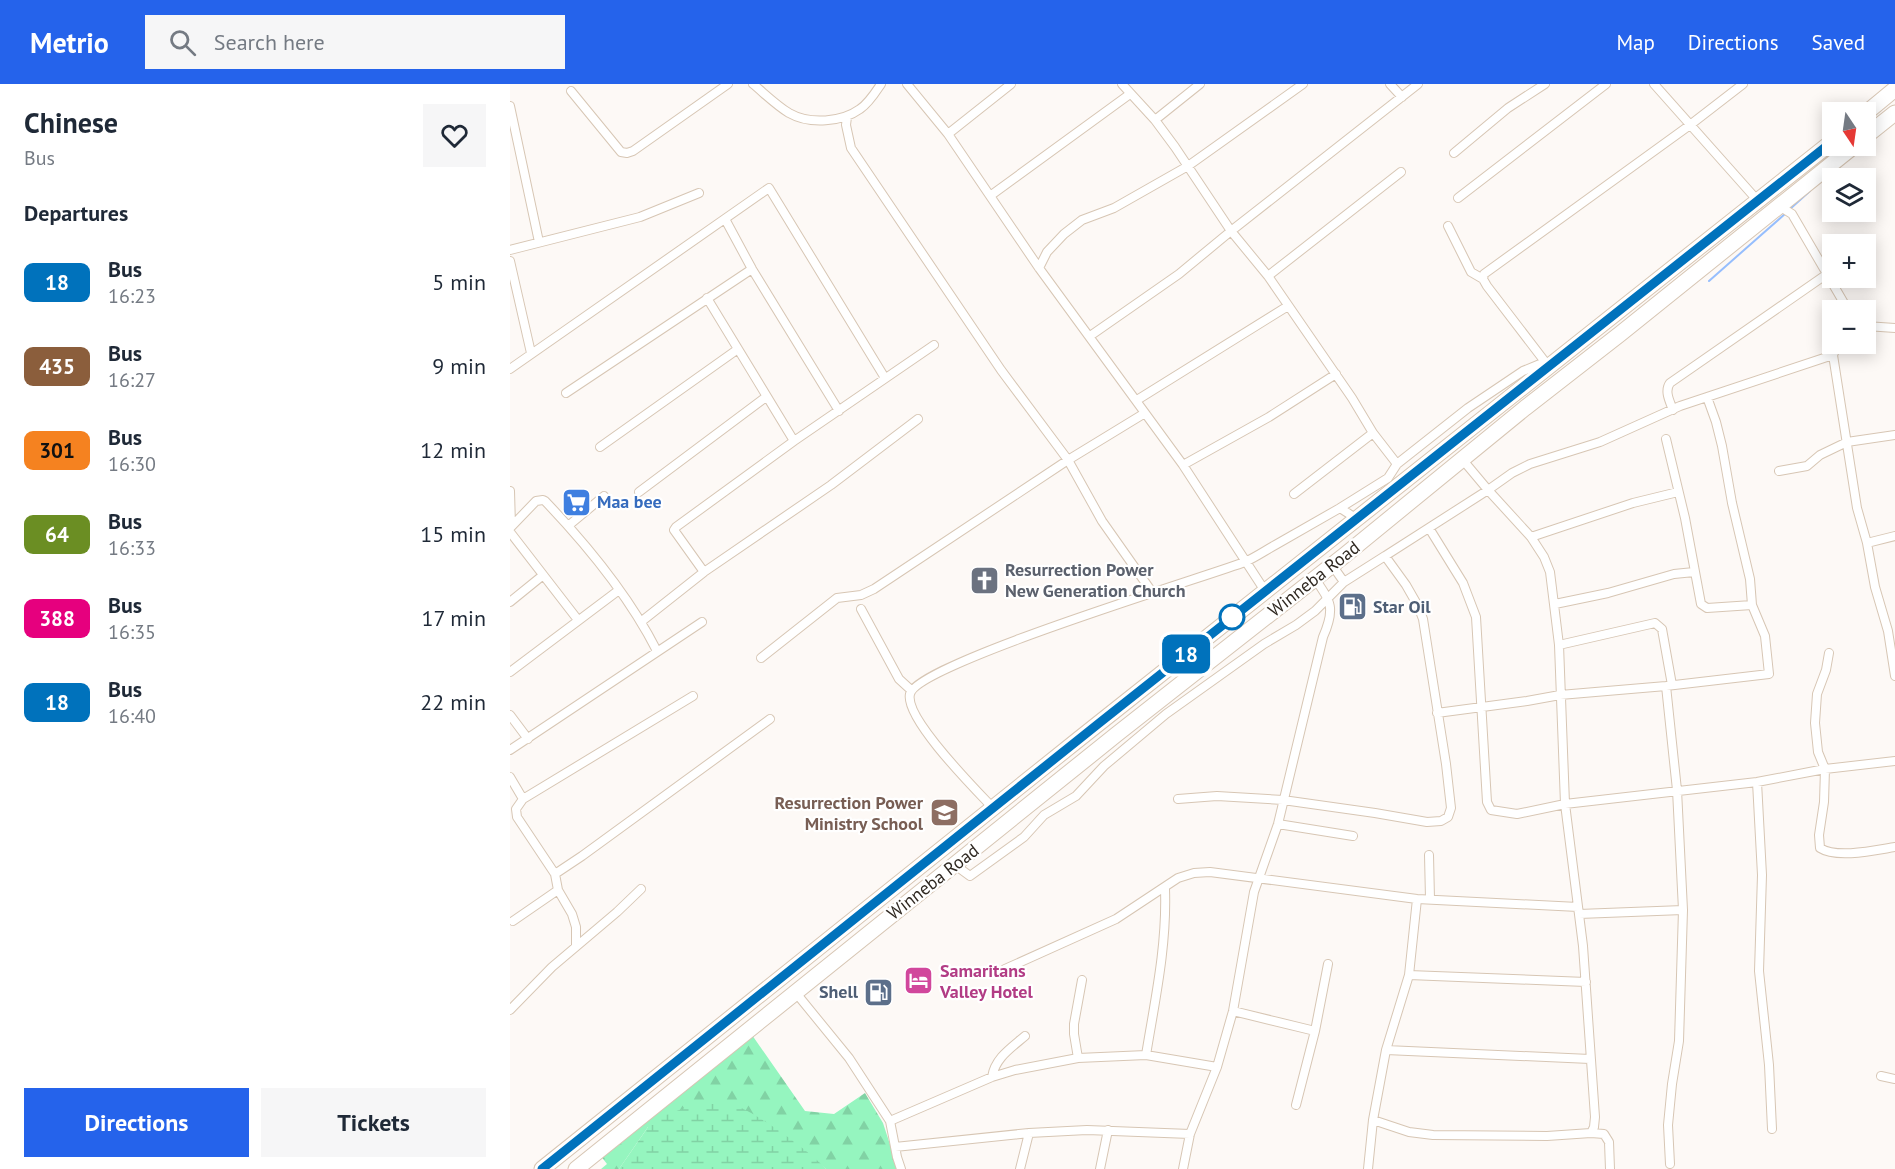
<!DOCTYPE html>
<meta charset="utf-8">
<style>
:root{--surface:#fff;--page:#f6f6f7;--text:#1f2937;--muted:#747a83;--accent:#2563eb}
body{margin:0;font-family:"PT Sans",sans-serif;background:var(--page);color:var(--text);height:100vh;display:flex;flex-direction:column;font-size:22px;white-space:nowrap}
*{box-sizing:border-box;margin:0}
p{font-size:20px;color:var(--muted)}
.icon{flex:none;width:33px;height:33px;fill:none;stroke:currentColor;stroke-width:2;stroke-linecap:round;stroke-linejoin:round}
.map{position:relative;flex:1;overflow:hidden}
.details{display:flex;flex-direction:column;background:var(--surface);width:510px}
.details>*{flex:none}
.badge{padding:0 12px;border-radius:9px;font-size:21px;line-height:39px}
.needle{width:39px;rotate:167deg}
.controls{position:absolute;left:1312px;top:18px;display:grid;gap:12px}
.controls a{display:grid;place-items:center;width:54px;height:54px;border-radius:0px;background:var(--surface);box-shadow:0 3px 15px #0003;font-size:30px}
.map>.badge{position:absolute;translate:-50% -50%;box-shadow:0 0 0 3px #fff}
h2{padding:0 24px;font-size:22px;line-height:54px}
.round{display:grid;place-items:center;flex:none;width:63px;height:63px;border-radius:0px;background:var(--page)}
.overview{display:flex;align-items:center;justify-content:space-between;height:102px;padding:0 24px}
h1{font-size:28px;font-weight:700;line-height:45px}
.action{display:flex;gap:12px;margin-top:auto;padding:12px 24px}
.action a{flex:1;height:69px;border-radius:0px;background:var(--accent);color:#fff;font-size:24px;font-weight:700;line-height:69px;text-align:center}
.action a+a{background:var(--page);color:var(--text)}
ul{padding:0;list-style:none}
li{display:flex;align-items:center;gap:18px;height:84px;padding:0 24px}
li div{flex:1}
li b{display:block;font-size:22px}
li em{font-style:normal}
li .badge{min-width:66px;font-weight:700;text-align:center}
header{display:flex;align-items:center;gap:36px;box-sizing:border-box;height:84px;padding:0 30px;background:var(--accent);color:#fff}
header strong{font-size:28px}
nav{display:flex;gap:33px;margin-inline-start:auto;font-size:21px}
.search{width:420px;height:54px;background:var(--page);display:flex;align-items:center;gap:15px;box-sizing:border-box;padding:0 21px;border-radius:0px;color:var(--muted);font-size:22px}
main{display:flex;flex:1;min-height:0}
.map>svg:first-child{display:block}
.forest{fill:url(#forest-firs)}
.wetland{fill:url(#wetland-marsh)}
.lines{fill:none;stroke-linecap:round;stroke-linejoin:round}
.stream{stroke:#96befd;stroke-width:2}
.street-casing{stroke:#d7c6b4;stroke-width:10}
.highway-casing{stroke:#d7c6b4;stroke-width:17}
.street{stroke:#fff;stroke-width:8}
.highway{stroke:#fff;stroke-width:15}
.line-casing{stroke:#fff;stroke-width:14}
.line{stroke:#0072bc;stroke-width:9}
.stop-dot{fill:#fff;stroke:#0072bc;stroke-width:3}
.labels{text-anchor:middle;stroke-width:4.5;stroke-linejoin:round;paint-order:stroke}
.shop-label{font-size:18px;font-weight:bold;fill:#366cbe;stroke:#fff;text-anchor:start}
.worship-label{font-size:18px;font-weight:bold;fill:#5b616d;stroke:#fff;text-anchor:start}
.street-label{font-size:18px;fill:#302922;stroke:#fff}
.service-label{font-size:18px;font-weight:bold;fill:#4e5e75;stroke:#fff;text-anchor:start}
.education-label{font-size:18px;font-weight:bold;fill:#785e54;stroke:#fff;text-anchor:end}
.hotel-label{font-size:18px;font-weight:bold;fill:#b23c85;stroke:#fff;text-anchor:start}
</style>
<header>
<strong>Metrio</strong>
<div class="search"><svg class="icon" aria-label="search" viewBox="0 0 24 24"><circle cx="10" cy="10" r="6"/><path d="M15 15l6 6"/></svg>Search here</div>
<nav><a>Map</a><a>Directions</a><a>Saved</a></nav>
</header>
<main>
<section class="details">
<div class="overview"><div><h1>Chinese</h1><p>Bus</p></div><a class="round"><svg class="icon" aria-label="heart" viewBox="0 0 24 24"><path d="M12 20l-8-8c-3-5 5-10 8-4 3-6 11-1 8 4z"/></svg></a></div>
<h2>Departures</h2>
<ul>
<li><span class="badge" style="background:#0072bc;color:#fff">18</span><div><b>Bus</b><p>16:23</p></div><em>5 min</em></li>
<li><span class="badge" style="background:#8b5e3c;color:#fff">435</span><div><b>Bus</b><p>16:27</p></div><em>9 min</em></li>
<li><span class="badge" style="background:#f58220;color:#111">301</span><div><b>Bus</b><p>16:30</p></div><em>12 min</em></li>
<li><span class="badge" style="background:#6b8e23;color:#fff">64</span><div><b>Bus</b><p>16:33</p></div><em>15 min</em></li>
<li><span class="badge" style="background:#e6007e;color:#fff">388</span><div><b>Bus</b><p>16:35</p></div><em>17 min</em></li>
<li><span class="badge" style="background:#0072bc;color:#fff">18</span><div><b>Bus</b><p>16:40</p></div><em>22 min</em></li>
</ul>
<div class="action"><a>Directions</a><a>Tickets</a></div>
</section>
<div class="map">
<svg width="1385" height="1085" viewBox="0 0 1385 1085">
<defs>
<pattern id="forest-firs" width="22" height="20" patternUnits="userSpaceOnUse" patternTransform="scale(1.5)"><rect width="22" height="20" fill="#95f5bf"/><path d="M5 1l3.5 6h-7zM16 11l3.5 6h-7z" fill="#81d2a4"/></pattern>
<pattern id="wetland-marsh" width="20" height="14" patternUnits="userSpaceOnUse" patternTransform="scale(1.5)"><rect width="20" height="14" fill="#95f5bf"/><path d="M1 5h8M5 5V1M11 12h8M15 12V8" fill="none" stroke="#81d2a4"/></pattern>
</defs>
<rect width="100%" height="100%" fill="#fdf9f6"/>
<!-- forest -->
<path class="forest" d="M242,951L295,1027L324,1030L355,1009L373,1039L388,1085H316L293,1066L138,1043L109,1085H91L97,1080L90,1071Z"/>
<!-- wetland -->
<path class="wetland" d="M191,1018C202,1018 213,1018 224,1021C246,1028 300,1067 316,1085H109L138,1043L150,1033Z"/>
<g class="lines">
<!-- stream -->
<path class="stream" d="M1349,67L1356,62
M1280,125L1300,107
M1199,197L1276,129"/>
<defs>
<path id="street" d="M243,0C255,10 266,21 279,29C300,41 332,38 350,25C359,19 365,9 371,0
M397,0L438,50L529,184L673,381L755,507
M612,0L645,36L665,63L721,147L758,192L842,314L863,349L887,380
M880,0L892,13
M1144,0L1248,117
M61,7L111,68L117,69L123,67L218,0
M0,22L29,158
M337,33L336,41L341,64L491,286L558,376L592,437L642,508
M645,36L690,0
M438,50L501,0
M944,69L998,24L1035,0
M480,112L620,10
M948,114L1096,0
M1266,123L1274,125L1282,130L1338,226
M215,135L242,185L329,327
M938,142L961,188L973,195
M0,166L130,133L189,109
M0,177L21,269
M529,184L537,168L554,150L572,136L604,124L678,82L793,0
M758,192L891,88
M197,214L284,357
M1356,242L1385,244
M580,252L669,190L721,147L908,0
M1328,260L1323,271L1347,424L1357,459L1365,503L1378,547L1385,592
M1039,283L977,202L973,195L974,190L1180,41L1233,0
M0,285L259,104L375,294
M56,309L242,185
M627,316L778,222
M1163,326C1160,318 1154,307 1160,299L1317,190
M1156,355L1175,434L1191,520L1197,524L1242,521
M90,363L228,265
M673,381L759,333L826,290
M1269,387L1297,382L1310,371L1337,358L1385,351
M0,407L1,442
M129,408L256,313
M784,410L863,349
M847,435L830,424L878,394L887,380L958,324L1013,287L1035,278
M58,442L94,412
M0,444L26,417L33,416L35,417C78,462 119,512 147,567
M919,444L953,499L966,533L977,718L981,726L1007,730L1055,720L1247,698L1315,685L1385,677
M0,448L68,536
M1021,453L1123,419L1168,408
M1357,459L1385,452
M875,472L978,406L952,375
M194,488L164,446L166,443L284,357L424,261
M0,518L32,492
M1045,520L1098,509L1164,490L1184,488
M351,525L389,595L401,606
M132,537L194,488L321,401L408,335
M1049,561L1145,539L1152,545L1162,601
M1319,569L1316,586L1307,610L1305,639L1308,668L1315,685L1314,718L1309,751L1310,764C1327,775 1366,766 1385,763
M251,574L327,514L351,511L364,505L558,376L635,329
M0,588L109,506
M1156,602L1167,706L1173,826L1169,957L1162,1000L1158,1041L1160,1080
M927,629L1017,617L1050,611L1156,602L1259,590L1255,552L1242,521L1240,495L1222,419L1212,362L1206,338L1197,313
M0,631L18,655
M0,666L192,538
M0,693L13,715L6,725L7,733L45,790L48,806L62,830L66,843V862
M1247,698L1252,791L1249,887L1259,981L1262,1045
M13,715L183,612
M668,715L707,712L773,716L865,729L917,738L931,737L938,733L941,724L936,680L913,535L908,522L896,501L875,472L834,498L822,481
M484,725C466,706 394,634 400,610C407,580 692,494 735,478C746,473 756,466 767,460C788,448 809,436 830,424
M768,740L843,752
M919,771L920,815
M445,781L460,792L514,753L534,731L566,712L594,682L656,630L754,560L786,541L805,527L834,498
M45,790L72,772L260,635
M1069,830L1173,826
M3,837L48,806
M495,885L606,835L668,794L684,789L700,788L907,815L1068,823
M899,891L1076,898
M286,909L339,974L380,1037L387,1073L391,1085
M0,926L42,883L107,828L131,805
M723,927L805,947L818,880
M876,966L1080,975
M636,971C645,916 657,862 655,805
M568,974L564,950V940L572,896
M1371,992L1385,995
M482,993C485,974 501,964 515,952
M786,1021L805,947
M863,1036L899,1048L923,1051L1037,1052L1081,1049L1094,1050L1099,1058L1100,1085
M380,1037L482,993L505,986L568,974L636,971L707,983
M1081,1049L1084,1043L1085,1033L1073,862L1055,720L1049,561L1040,488L1034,473L1021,453L978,406L1002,389L1020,380L1090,358L1170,322L1323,271
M385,1063L519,1049L577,1046L680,1050
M510,1085L519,1049
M590,1085L598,1046
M673,1085L680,1050L707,983L723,927L744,808L768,740L813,553C825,526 822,517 804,494
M858,1085L863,1036L876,966L899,891L907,815"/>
<path id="highway" d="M1356,29L1385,5
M1356,52L1385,29
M32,1085L569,655L1323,57
M66,1085L607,650L835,471L1015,324L1110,250L1344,62"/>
</defs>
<!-- street casing -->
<use href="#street" class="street-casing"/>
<!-- highway casing -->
<use href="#highway" class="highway-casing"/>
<!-- street -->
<use href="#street" class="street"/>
<!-- highway -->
<use href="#highway" class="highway"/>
</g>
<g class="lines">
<defs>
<path id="line" d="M32,1085L588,640L1323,57"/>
</defs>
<!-- line casing -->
<use href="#line" class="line-casing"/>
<!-- line -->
<use href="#line" class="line"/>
</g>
<!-- icons -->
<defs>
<symbol id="supermarket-square" viewBox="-11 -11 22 22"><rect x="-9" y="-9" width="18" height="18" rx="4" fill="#3f7fe0" stroke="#fff"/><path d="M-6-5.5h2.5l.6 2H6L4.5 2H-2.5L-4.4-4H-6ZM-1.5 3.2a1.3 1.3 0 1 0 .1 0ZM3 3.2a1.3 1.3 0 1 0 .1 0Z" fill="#fff"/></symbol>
<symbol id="church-square" viewBox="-11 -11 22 22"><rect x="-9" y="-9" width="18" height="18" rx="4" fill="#6b7280" stroke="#fff"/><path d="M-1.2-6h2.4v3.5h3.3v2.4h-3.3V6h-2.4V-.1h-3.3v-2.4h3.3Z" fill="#fff"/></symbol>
<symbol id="fuel-square" viewBox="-11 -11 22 22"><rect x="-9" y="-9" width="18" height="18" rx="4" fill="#5c6f8a" stroke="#fff"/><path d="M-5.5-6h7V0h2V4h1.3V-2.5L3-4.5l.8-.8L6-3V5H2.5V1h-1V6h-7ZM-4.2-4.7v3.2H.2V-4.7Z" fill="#fff"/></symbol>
<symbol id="school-square" viewBox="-11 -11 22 22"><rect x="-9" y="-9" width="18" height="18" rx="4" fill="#8d6e63" stroke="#fff"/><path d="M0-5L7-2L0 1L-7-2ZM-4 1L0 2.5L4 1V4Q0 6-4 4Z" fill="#fff"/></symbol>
<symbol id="hotel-square" viewBox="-11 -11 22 22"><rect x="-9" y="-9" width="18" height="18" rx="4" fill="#d1479c" stroke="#fff"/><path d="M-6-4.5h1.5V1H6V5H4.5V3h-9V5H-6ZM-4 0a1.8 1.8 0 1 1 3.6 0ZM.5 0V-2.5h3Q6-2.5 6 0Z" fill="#fff"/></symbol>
</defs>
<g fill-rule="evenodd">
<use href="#supermarket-square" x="50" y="402" width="33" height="33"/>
<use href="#church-square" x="458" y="480" width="33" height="33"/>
<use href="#fuel-square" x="826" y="506" width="33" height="33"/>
<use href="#school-square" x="418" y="712" width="33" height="33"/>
<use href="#hotel-square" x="392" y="880" width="33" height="33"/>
<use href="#fuel-square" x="352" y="892" width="33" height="33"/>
</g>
<!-- markers -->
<circle class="stop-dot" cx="722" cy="533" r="12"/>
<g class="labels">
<!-- shop labels -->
<g class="shop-label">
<text x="87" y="424">Maa bee</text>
</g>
<!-- worship labels -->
<g class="worship-label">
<text x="495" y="492">Resurrection Power<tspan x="495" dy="21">New Generation Church</tspan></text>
</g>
<!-- street labels -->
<g class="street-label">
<text transform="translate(804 495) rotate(-38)" y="6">Winneba Road</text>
<text transform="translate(423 798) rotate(-38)" y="6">Winneba Road</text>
</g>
<!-- service labels -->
<g class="service-label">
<text x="863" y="529">Star Oil</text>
<text x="348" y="914" text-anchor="end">Shell</text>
</g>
<!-- education labels -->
<g class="education-label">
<text x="413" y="725">Resurrection Power<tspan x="413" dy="21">Ministry School</tspan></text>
</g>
<!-- hotel labels -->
<g class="hotel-label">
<text x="430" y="893">Samaritans<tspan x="430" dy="21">Valley Hotel</tspan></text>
</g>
</g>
</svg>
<div class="controls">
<a><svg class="needle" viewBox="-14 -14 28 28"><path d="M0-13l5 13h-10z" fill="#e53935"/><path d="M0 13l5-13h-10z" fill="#747a83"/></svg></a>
<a><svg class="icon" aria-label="layers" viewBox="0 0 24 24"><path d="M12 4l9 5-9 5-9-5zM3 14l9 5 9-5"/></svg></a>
<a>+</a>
<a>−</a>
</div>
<b class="badge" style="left:676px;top:570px;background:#0072bc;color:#fff">18</b>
</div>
</main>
